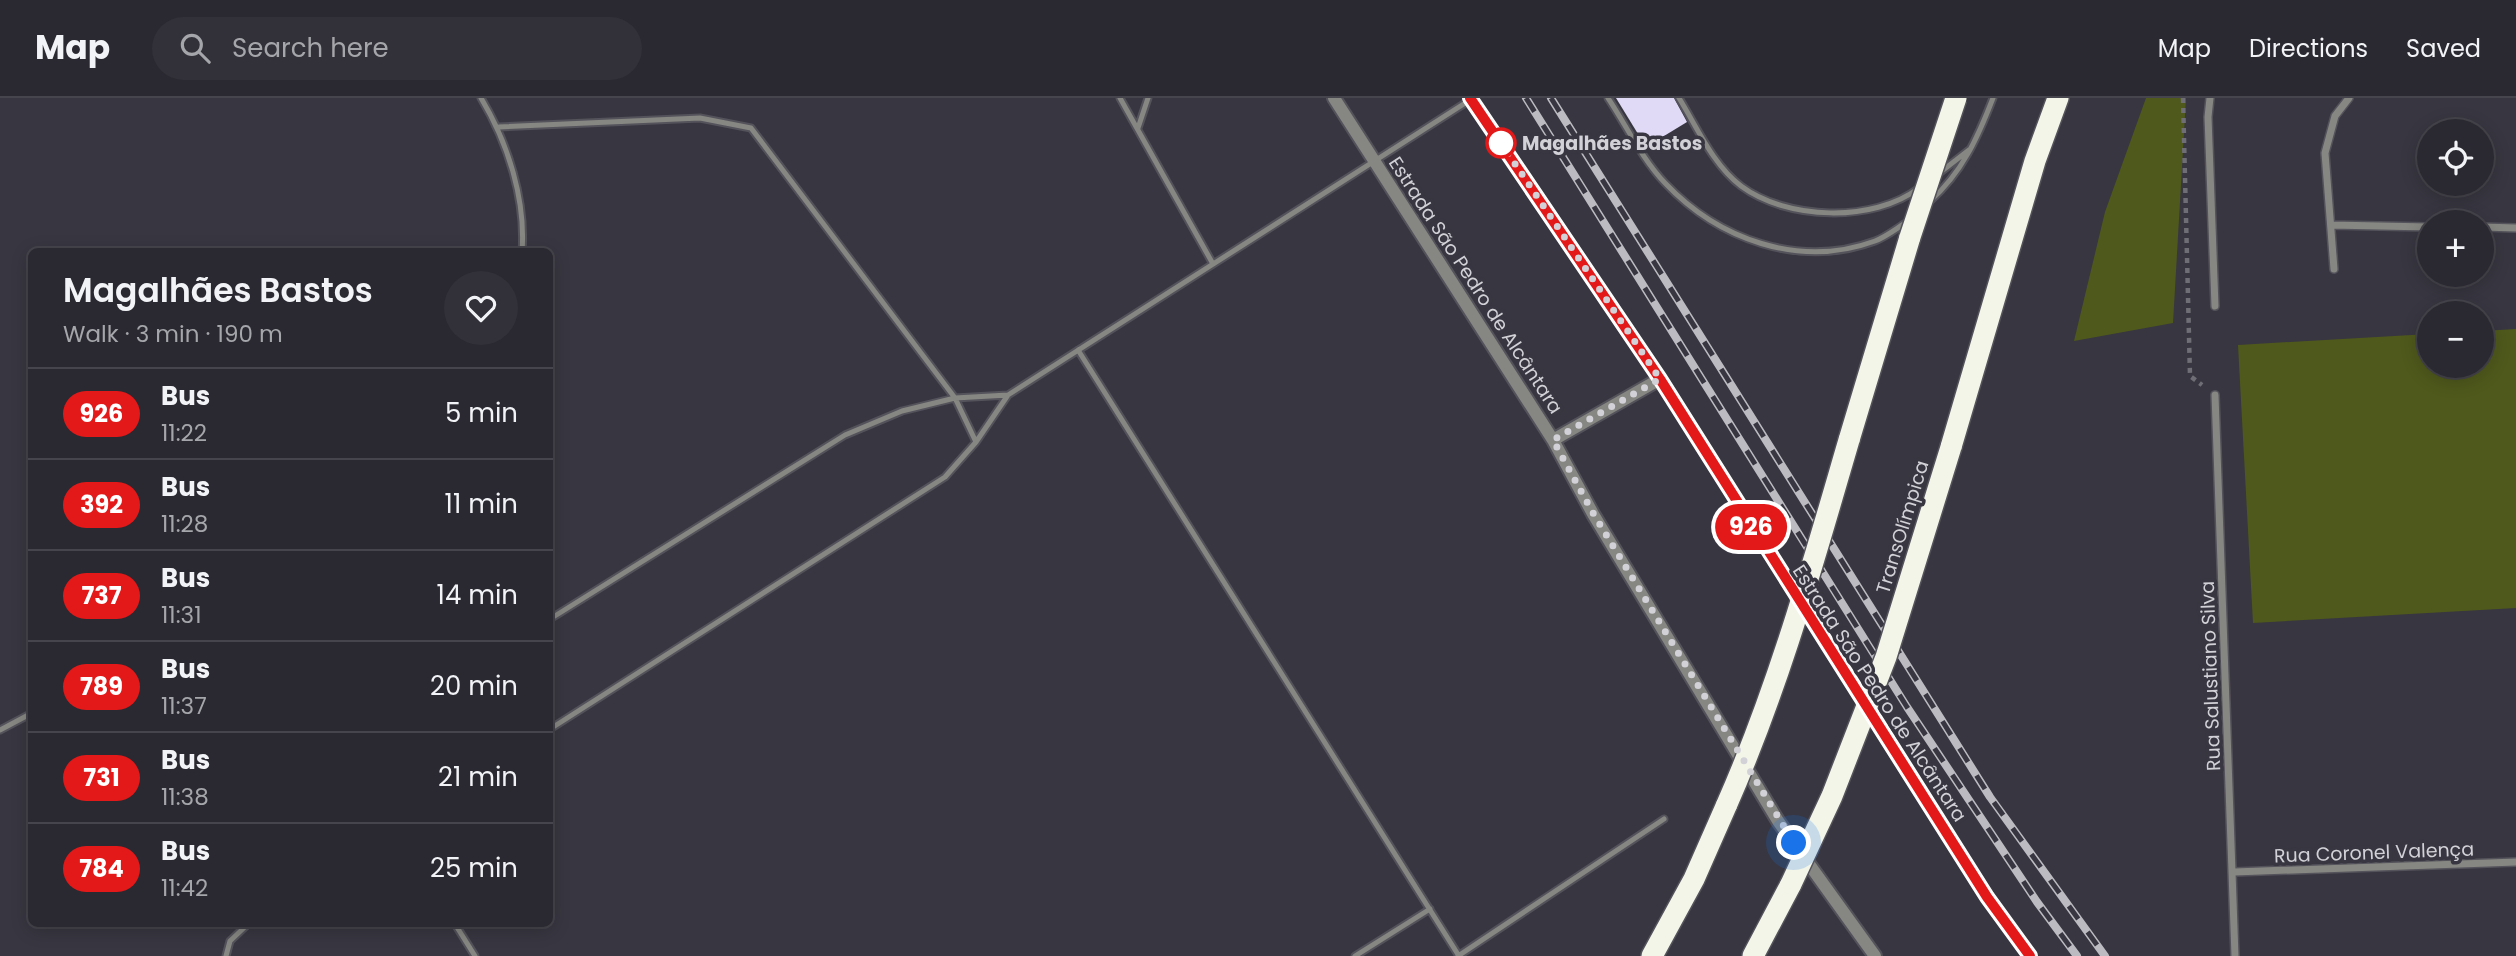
<!DOCTYPE html>
<meta charset="utf-8">
<style>
:root{--surface:#2a2830;--page:#323038;--text:#f1f3f6;--muted:#a5a6ab;--line:#46444c}
body{margin:0;font-family:Poppins,sans-serif;background:var(--page);color:var(--text);height:100vh;display:flex;flex-direction:column;font-size:26px;white-space:nowrap}
*{box-sizing:border-box;margin:0}
p{font-size:23px;color:var(--muted)}
.icon{flex:none;width:38px;height:38px;fill:none;stroke:currentColor;stroke-width:2;stroke-linecap:round;stroke-linejoin:round}
.map{position:relative;flex:1;overflow:hidden}
.sheet{position:absolute;left:28px;top:150px;width:525px;height:679px;display:flex;flex-direction:column;background:var(--surface);border-radius:10px;box-shadow:0 4px 18px #0003,0 0 0 2px var(--line)}
.sheet>*{flex:none}
.badge{padding:0 14px;border-radius:23px;font-size:24px;line-height:46px}
.fabs{position:absolute;left:2417px;top:21px;display:grid;gap:14px}
.fabs a{display:grid;place-items:center;width:77px;height:77px;border-radius:50%;background:var(--surface);box-shadow:0 4px 18px #0003,0 0 0 2px var(--line);font-size:35px}
.you{position:absolute;width:35px;height:35px;margin:-18px;border:5px solid #fff;border-radius:50%;background:#1a73e8;box-shadow:0 0 0 10px #1a73e833}
.map>.badge{position:absolute;translate:-50% -50%;box-shadow:0 0 0 4px #fff}
.round{display:grid;place-items:center;flex:none;width:74px;height:74px;border-radius:37px;background:var(--page)}
.headline{display:flex;align-items:center;justify-content:space-between;height:119px;padding:0 35px}
h1{font-size:33px;font-weight:600;line-height:52px}
ul{padding:0;list-style:none}
li{display:flex;align-items:center;gap:21px;height:91px;padding:0 35px;border-top:2px solid var(--line)}
li div{flex:1}
li b{display:block;font-size:26px}
li em{font-style:normal}
li .badge{min-width:77px;font-weight:700;text-align:center}
header{display:flex;align-items:center;gap:42px;box-sizing:border-box;height:98px;padding:0 35px;background:var(--surface);border-bottom:2px solid var(--line)}
header strong{font-size:33px}
nav{display:flex;gap:38px;margin-inline-start:auto;font-size:24px}
.search{width:490px;height:63px;background:var(--page);display:flex;align-items:center;gap:18px;box-sizing:border-box;padding:0 24px;border-radius:38px;color:var(--muted);font-size:26px}
.map>svg:first-child{display:block}
.green{fill:#4f591c}
.building{fill:#e0daf6}
.lines{fill:none;stroke-linecap:round;stroke-linejoin:round}
.service-casing{stroke:#54525b;stroke-width:9}
.minor-casing{stroke:#54525b;stroke-width:10}
.tertiary-casing{stroke:#54525b;stroke-width:16}
.motorway-casing{stroke:#54525b;stroke-width:24}
.path{stroke:#6f6d75;stroke-width:4.5;stroke-dasharray:5 5;stroke-linecap:butt}
.service{stroke:#868782;stroke-width:5}
.minor{stroke:#868782;stroke-width:7}
.tertiary{stroke:#868782;stroke-width:12}
.motorway{stroke:#f2f5e8;stroke-width:21}
.rail-casing{stroke:#bcbbc1;stroke-width:8}
.rail{stroke:#383640;stroke-width:5;stroke-dasharray:16;stroke-linecap:butt}
.motorway-bridge-casing{stroke:#54525b;stroke-width:24;stroke-linecap:butt}
.motorway-bridge{stroke:#f2f5e8;stroke-width:21}
.line-casing{stroke:#fff;stroke-width:16}
.line{stroke:#e31919;stroke-width:10}
.walk{stroke:#d2d1d7;stroke-width:7;stroke-dasharray:0 12.6}
.stop-dot{fill:#fff;stroke:#e31919;stroke-width:3.5}
.labels{text-anchor:middle;stroke-width:7;stroke-linejoin:round;paint-order:stroke}
.stop-label{font-size:19px;font-weight:bold;fill:#d2d1d7;stroke:#383640;text-anchor:start}
.street-label{font-size:19px;fill:#d2d1d7;stroke:#383640}
</style>
<header>
<strong>Map</strong>
<div class="search"><svg class="icon" aria-label="search" viewBox="0 0 24 24"><circle cx="10" cy="10" r="6"/><path d="M15 15l6 6"/></svg>Search here</div>
<nav><a>Map</a><a>Directions</a><a>Saved</a></nav>
</header>
<div class="map">
<svg width="2516" height="858" viewBox="0 0 2516 858">
<rect width="100%" height="100%" fill="#383640"/>
<!-- green -->
<path class="green" d="M2146,0H2186L2173,225L2074,243L2105,114Z
M2516,231V510L2253,525L2238,247L2429,236V268H2482V233Z"/>
<!-- building -->
<path class="building" d="M1616,0H1674L1687,24L1646,49Z"/>
<g class="lines">
<defs>
<path id="service" d="M481,0C508,45 526,102 522,154
M1120,0L1213,166
M1608,0C1626,27 1642,61 1665,85C1718,141 1799,171 1875,143C1886,139 1897,130 1907,124
M1679,0C1697,29 1713,67 1741,88C1787,122 1873,125 1919,90
M499,29L700,20L751,30L955,300L976,344
M1138,30L1148,0
M1938,76L1969,52
M1930,103C1962,75 1978,39 1993,0
M1078,252L1459,858
M550,521L845,337L902,313L955,300L1008,297
M550,631L945,379L976,344L1008,297L1470,2
M0,632L32,615
M455,826L475,858
M226,858L230,843L248,826
M1355,858L1430,811
M1458,858L1664,721"/>
<path id="minor" d="M2210,0L2208,19L2215,208
M2331,127L2429,129
M2482,129L2516,130
M2334,171L2325,55L2335,18L2349,0
M2215,297L2235,858
M2234,774L2516,764"/>
<path id="tertiary" d="M1334,0L1553,342L1593,416L1778,723L1875,858
M1470,0L1660,281L1987,799L2030,858
M1553,342L1660,281"/>
<path id="motorway" d="M1849,342L1910,139
M1951,349L2035,63L2058,0
M1652,858L1694,781L1727,706
M1753,858L1791,786"/>
</defs>
<!-- service casing -->
<use href="#service" class="service-casing"/>
<!-- minor casing -->
<use href="#minor" class="minor-casing"/>
<!-- tertiary casing -->
<use href="#tertiary" class="tertiary-casing"/>
<!-- motorway casing -->
<use href="#motorway" class="motorway-casing"/>
<!-- path -->
<path class="path" d="M2183,0L2190,278L2202,287"/>
<!-- service -->
<use href="#service" class="service"/>
<!-- minor -->
<use href="#minor" class="minor"/>
<!-- tertiary -->
<use href="#tertiary" class="tertiary"/>
<!-- motorway -->
<use href="#motorway" class="motorway"/>
<defs>
<path id="rail" d="M1526,0L1907,609L2037,804L2077,858
M1551,0L1990,699L2105,858"/>
</defs>
<!-- rail casing -->
<use href="#rail" class="rail-casing"/>
<!-- rail -->
<use href="#rail" class="rail"/>
<defs>
<path id="motorway-bridge" d="M1910,139L1956,0
M1727,706C1779,588 1813,465 1849,342
M1791,786L1832,698L1886,559L1951,349"/>
</defs>
<!-- motorway-bridge casing -->
<use href="#motorway-bridge" class="motorway-bridge-casing"/>
<!-- motorway-bridge -->
<use href="#motorway-bridge" class="motorway-bridge"/>
</g>
<g class="lines">
<defs>
<path id="line" d="M1470,0L1660,281L1987,799L2030,858"/>
</defs>
<!-- line casing -->
<use href="#line" class="line-casing"/>
<!-- line -->
<use href="#line" class="line"/>
<!-- walk -->
<path class="walk" d="M1501,45L1660,281L1553,342L1593,415L1794,745"/>
</g>
<!-- markers -->
<circle class="stop-dot" cx="1501" cy="45" r="14"/>
<g class="labels">
<!-- stop labels -->
<g class="stop-label">
<text x="1522" y="52">Magalhães Bastos</text>
</g>
<!-- street labels -->
<g class="street-label">
<text transform="translate(1476 187) rotate(57)" y="7">Estrada São Pedro de Alcântara</text>
<text transform="translate(1902 429) rotate(-73)" y="7">TransOlímpica</text>
<text transform="translate(2210 578) rotate(-92)" y="7">Rua Salustiano Silva</text>
<text transform="translate(1880 595) rotate(57)" y="7">Estrada São Pedro de Alcântara</text>
<text transform="translate(2374 754) rotate(-2)" y="7">Rua Coronel Valença</text>
</g>
</g>
</svg>
<div class="fabs">
<a><svg class="icon" aria-label="locate" viewBox="0 0 24 24"><circle cx="12" cy="12" r="6"/><path d="M12 2v4M12 18v4M2 12h4M18 12h4"/></svg></a>
<a>+</a>
<a>−</a>
</div>
<div class="you" style="left:1794px;top:745px"></div>
<b class="badge" style="left:1751px;top:429px;background:#e31919;color:#fff">926</b>
<section class="sheet">
<div class="headline"><div><h1>Magalhães Bastos</h1><p>Walk · 3 min · 190 m</p></div><a class="round"><svg class="icon" aria-label="heart" viewBox="0 0 24 24"><path d="M12 20l-8-8c-3-5 5-10 8-4 3-6 11-1 8 4z"/></svg></a></div>
<ul>
<li><span class="badge" style="background:#e31919;color:#fff">926</span><div><b>Bus</b><p>11:22</p></div><em>5 min</em></li>
<li><span class="badge" style="background:#e31919;color:#fff">392</span><div><b>Bus</b><p>11:28</p></div><em>11 min</em></li>
<li><span class="badge" style="background:#e31919;color:#fff">737</span><div><b>Bus</b><p>11:31</p></div><em>14 min</em></li>
<li><span class="badge" style="background:#e31919;color:#fff">789</span><div><b>Bus</b><p>11:37</p></div><em>20 min</em></li>
<li><span class="badge" style="background:#e31919;color:#fff">731</span><div><b>Bus</b><p>11:38</p></div><em>21 min</em></li>
<li><span class="badge" style="background:#e31919;color:#fff">784</span><div><b>Bus</b><p>11:42</p></div><em>25 min</em></li>
</ul>
</section>
</div>
